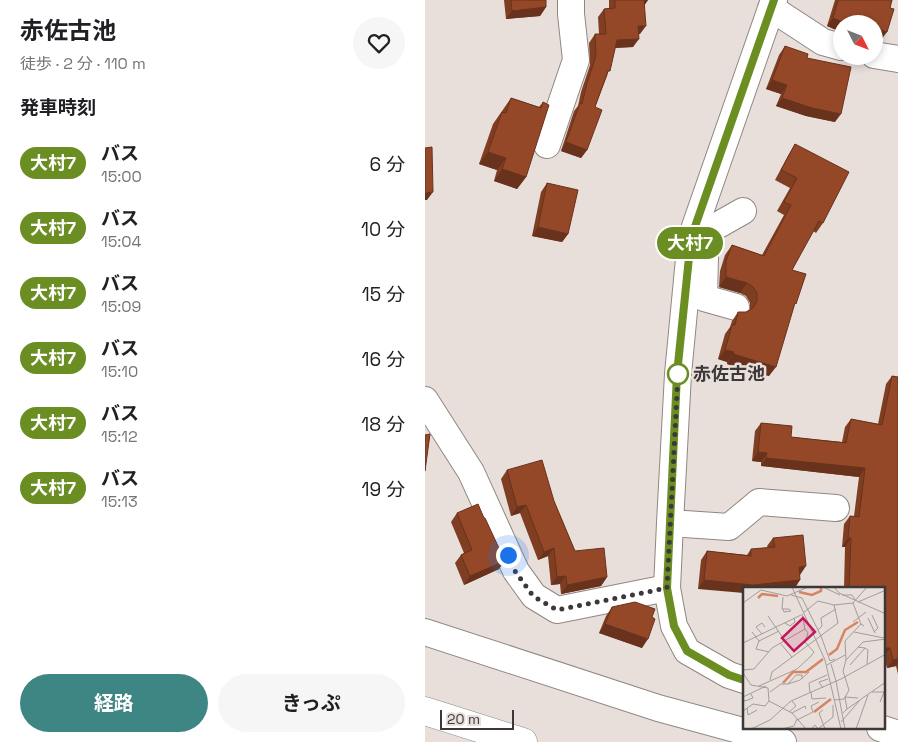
<!DOCTYPE html>
<html lang="ja">
<meta charset="utf-8">
<style>
:root{--surface:#fff;--page:#f6f6f6;--text:#202124;--muted:#757577;--accent:#3e8684}
body{margin:0;font-family:"Space Grotesk","Noto Sans JP",sans-serif;background:var(--page);color:var(--text);height:100vh;display:flex;flex-direction:column;font-size:19px;white-space:nowrap}
*{box-sizing:border-box;margin:0}
p{font-size:16px;color:var(--muted)}
.icon{flex:none;width:28px;height:28px;fill:none;stroke:currentColor;stroke-width:2;stroke-linecap:round;stroke-linejoin:round}
.map{position:relative;flex:1;overflow:hidden}
.drawer{display:flex;flex-direction:column;background:var(--surface);width:425px}
.drawer>*{flex:none}
.badge{padding:0 10px;border-radius:16px;font-size:18px;line-height:32px}
.needle{width:32px;rotate:132deg}
.tools{position:absolute;left:408px;top:15px;display:grid;gap:10px}
.tools a{display:grid;place-items:center;width:50px;height:50px;border-radius:50%;background:var(--surface);box-shadow:0 2px 8px #0003;font-size:25px}
.scale{position:absolute;left:15px;bottom:12px;width:74px;box-sizing:border-box;padding-left:5px;border:2px solid #3c3837;border-top:0;font-size:14px;line-height:18px;white-space:nowrap;color:#3c3837;-webkit-text-stroke:4px #e8dfdb;paint-order:stroke}
.you{position:absolute;width:25px;height:25px;margin:-12px;border:4px solid #fff;border-radius:50%;background:#1a73e8;box-shadow:0 0 0 8px #1a73e833}
.map>.badge{position:absolute;translate:-50% -50%;box-shadow:0 0 0 2px #fff}
h2{padding:0 20px;font-size:19px;line-height:45px}
.round{display:grid;place-items:center;flex:none;width:52px;height:52px;border-radius:26px;background:var(--page)}
.head{display:flex;align-items:center;justify-content:space-between;height:85px;padding:0 20px}
h1{font-size:24px;font-weight:700;line-height:38px}
.action{display:flex;gap:10px;margin-top:auto;padding:10px 20px}
.action a{flex:1;height:58px;border-radius:30px;background:var(--accent);color:#fff;font-size:20px;font-weight:700;line-height:58px;text-align:center}
.action a+a{background:var(--page);color:var(--text)}
ul{padding:0;list-style:none}
li{display:flex;align-items:center;gap:15px;height:65px;padding:0 20px}
li div{flex:1}
li b{display:block;font-size:19px}
li em{font-style:normal}
li .badge{min-width:55px;font-weight:700;text-align:center}
main{display:flex;flex:1;min-height:0}
.map>svg:first-child{display:block}
.lines{fill:none;stroke-linecap:round;stroke-linejoin:round}
.minor-casing{stroke:#908783;stroke-width:28}
.highway-casing{stroke:#908783;stroke-width:29}
.minor{stroke:#fff;stroke-width:26}
.highway{stroke:#fff;stroke-width:28}
.wall{fill:#7f3e22}
.shaded-wall{fill:#68321c}
.building{fill:#944828;stroke:#68321c}
.line-casing{stroke:#fff;stroke-width:11}
.line{stroke:#6b8e23;stroke-width:8}
.walk{stroke:#3c3837;stroke-width:5;stroke-dasharray:0 9}
.stop-dot{fill:#fff;stroke:#6b8e23;stroke-width:2.5}
.labels{text-anchor:middle;stroke-width:5;stroke-linejoin:round;paint-order:stroke}
.stop-label{font-size:18px;font-weight:bold;fill:#3c3837;stroke:#e8dfdb;text-anchor:start}
.inset-river{fill:none;stroke:#d68463;stroke-width:2.5}
.inset-road{fill:none;stroke:#a39c99;stroke-width:1}
.view{fill:#c2185b;fill-opacity:0.15;stroke:#c2185b;stroke-width:2.5}
.inset-edge{fill:none;stroke:#3c3837;stroke-width:2.5}
</style>
<main>
<section class="drawer">
<div class="head"><div><h1>赤佐古池</h1><p>徒歩 · 2 分 · 110 m</p></div><a class="round"><svg class="icon" aria-label="heart" viewBox="0 0 24 24"><path d="M12 20l-8-8c-3-5 5-10 8-4 3-6 11-1 8 4z"/></svg></a></div>
<h2>発車時刻</h2>
<ul>
<li><span class="badge" style="background:#6b8e23;color:#fff">大村7</span><div><b>バス</b><p>15:00</p></div><em>6 分</em></li>
<li><span class="badge" style="background:#6b8e23;color:#fff">大村7</span><div><b>バス</b><p>15:04</p></div><em>10 分</em></li>
<li><span class="badge" style="background:#6b8e23;color:#fff">大村7</span><div><b>バス</b><p>15:09</p></div><em>15 分</em></li>
<li><span class="badge" style="background:#6b8e23;color:#fff">大村7</span><div><b>バス</b><p>15:10</p></div><em>16 分</em></li>
<li><span class="badge" style="background:#6b8e23;color:#fff">大村7</span><div><b>バス</b><p>15:12</p></div><em>18 分</em></li>
<li><span class="badge" style="background:#6b8e23;color:#fff">大村7</span><div><b>バス</b><p>15:13</p></div><em>19 分</em></li>
</ul>
<div class="action"><a>経路</a><a>きっぷ</a></div>
</section>
<div class="map">
<svg width="473" height="742" viewBox="0 0 473 742">
<rect width="100%" height="100%" fill="#e8dfdb"/>
<g class="lines">
<defs>
<path id="minor" d="M346,8L398,42L416,47
M449,55L473,59
M122,145L151,60L146,14V0
M265,241L318,211
M271,252L280,257L279,298L311,307
M0,400L46,472L91,571L109,596L132,610L242,588
M245,523L304,527L334,502L411,508
M0,632L233,708L358,742
M319,680L304,675L262,651L249,626L242,588L245,523L253,374L266,238L349,0
M455,728L473,734"/>
<path id="highway" d="M0,711L98,742"/>
</defs>
<!-- minor casing -->
<use href="#minor" class="minor-casing"/>
<!-- highway casing -->
<use href="#highway" class="highway-casing"/>
<!-- minor -->
<use href="#minor" class="minor"/>
<!-- highway -->
<use href="#highway" class="highway"/>
</g>
<!-- wall -->
<path class="wall" d="M79,0H121V7L115,16L81,19Z
M184,0H223L219,6L215,34H214L208,47L190,48L182,76L170,107L162,150L156,158L136,151L149,111L153,106L156,92L165,65L164,43L170,34H174L173,17L179,9L184,8Z
M410,0H467L456,40L449,38V24H416V32L402,26Z
M360,46L382,58L410,122L381,116L351,106L356,94L341,89L354,55Z
M86,98L114,107L118,102L101,177L92,189L69,181L72,170L54,164L68,124Z
M370,144L398,223L391,233L388,231L367,270L368,309L344,376L302,364V362L293,359L300,334L305,327L307,321L313,312H321L325,310V303L321,296L315,293L294,287L295,271L300,255L307,245L337,255L359,215L352,211L365,188L350,180L364,154Z
M122,183L143,234L137,242L107,236L116,192Z
M467,376L473,377V674L471,666L462,668L459,658V588H419L420,547H417L419,524L425,516H429L434,477L336,466V462L327,461L330,431L336,423L366,437L417,442L420,427L426,419L453,424L461,384Z
M82,470L129,501L150,551L182,577L176,586L136,594L135,584L126,585L123,556L113,560L95,513L86,516L76,479Z
M32,513L59,518L74,569L39,585L30,563L36,555L39,553L26,522Z
M348,538L375,575L273,589L276,560L282,551L322,555L326,549L343,548L342,546Z
M187,607L227,617L217,648L174,633L181,616Z"/>
<!-- shaded-wall -->
<path class="shaded-wall" d="M218,0H223L218,7Z
M121,7L115,16L81,19L87,11Z
M408,18L422,24H416V32L402,26Z
M213,26H221L215,34L207,35Z
M449,28L462,32L456,40L449,38Z
M214,39L208,47L186,48L192,40Z
M347,80L362,85L356,94L341,89Z
M357,98L416,114L410,122L381,116L351,106Z
M141,142L162,150L156,158L136,151Z
M63,152L81,158L72,170L54,164Z
M77,169L101,177L92,189L69,181Z
M8,192L2,200H0V193Z
M113,227L143,234L137,242L107,236Z
M301,277L322,283L315,293L294,287Z
M300,350L309,352L302,362L293,359Z
M308,354L351,367L344,376L302,364Z
M333,452L342,453L336,462L327,461Z
M341,458L440,468L434,477L336,466Z
M101,505L95,513L86,516L92,507Z
M423,538H426L420,547H417Z
M129,548L123,556L113,560L119,552Z
M80,561L74,569L39,585L45,576Z
M381,566L375,575H368L374,567Z
M141,576L135,584L126,585L132,577Z
M182,577L176,586L136,594L142,585Z
M279,580H375L370,588H319V593L273,589Z
M180,624L223,639L217,648L174,633Z
M459,648H465L459,656Z
M473,659V663L471,666L462,668L468,660Z"/>
<!-- building -->
<path class="building" d="M86,0H121V7L87,11Z
M190,0H219L221,26H213L214,39L192,40L185,71H183L170,107L177,110L162,150L141,142L155,103L157,104L162,83L171,56L170,34H181L179,9L190,8Z
M413,0H467L465,8L469,9L462,32L449,28V24L434,23V24H422L408,18Z
M360,46L383,54L382,58L426,67L416,114L387,108L357,98L362,85L347,80Z
M86,98L116,108L118,102L124,105L101,177L77,169L81,158L63,152L77,112L81,113Z
M370,144L424,172L398,223L394,221L367,270L381,274L371,304L370,303L351,367L308,354L309,352L300,350L307,325H310L313,312H321L328,308L332,301V293L328,287L322,283L301,277V261L307,245L339,256L366,205L359,202L372,178L356,170Z
M7,147L8,192L0,193V148Z
M122,183L153,190L143,234L113,227Z
M467,376L473,377V659L468,660L465,648H459V588H424L426,538H423L425,516L434,517L440,468L341,458L342,453L333,452L336,423L367,426L366,437L421,443L426,419L457,425Z
M5,434L0,471V435Z
M117,460L129,501L150,551L179,548L182,577L142,585L141,576L132,577L129,548L119,552L101,505L92,507L82,470Z
M53,504L59,518H60L80,561L45,576L36,555L47,550L32,513Z
M378,535L381,566L374,567L375,580L328,585L279,580L282,551L326,556V549L350,547L348,538Z
M210,602L230,609L227,617L230,619L223,639L180,624L187,607Z"/>
<g class="lines">
<defs>
<path id="line" d="M319,680L304,675L262,651L249,626L242,588L245,523L252,374L266,238L349,0"/>
</defs>
<!-- line casing -->
<use href="#line" class="line-casing"/>
<!-- line -->
<use href="#line" class="line"/>
<!-- walk -->
<path class="walk" d="M83,555L90,571L108,596L132,610L242,588L253,374"/>
</g>
<!-- markers -->
<circle class="stop-dot" cx="253" cy="374" r="10"/>
<g class="labels">
<!-- stop labels -->
<g class="stop-label">
<text x="268" y="380">赤佐古池</text>
</g>
</g>
<!-- overview -->
<g transform="translate(318 587)">
<rect width="142" height="142" fill="#e8dfdb"/>
<path class="inset-river" d="M56,5L69,8L78,4V1M15,11L19,7L35,9M86,68L94,62L102,43L115,35M40,96L50,85H63L80,72M71,125L88,112"/>
<path class="inset-road" d="M49,0L82,73L98,142M80,0L97,8M91,0L96,6L143,27M48,8L59,11L75,43M99,8H109L113,14M115,15L143,3M0,16L18,3L44,9L65,0M110,16L118,37M40,22L41,25L48,24L46,22H39L40,10M60,26L75,14L91,18L110,16L124,0M129,28L135,41L131,45M25,29L42,54M125,31L132,46M110,35L123,25M42,36L47,39L52,35L51,31M9,45L16,54L13,62L26,65M111,45L141,51M19,47L13,40L19,36L22,40M78,49L75,43L79,39L78,31L93,22M78,49L87,74L92,72M16,54L36,44M0,56L58,28M37,56L49,70M122,61L125,63L124,77M103,73L102,54L118,37L121,39M88,77L93,94M84,78L102,68M107,78L122,61L115,60M0,83L11,82L29,61L62,42L59,27M0,86L8,98L25,101L26,114L49,126L63,142M27,93L29,85L95,36L91,18M93,94L102,142M45,97L57,93L66,85M16,99L54,82L68,69L71,65L62,55L65,46L62,42M80,101L76,95L85,92M27,105L38,97H45L53,88H59V92M68,105L69,112L83,111M129,105H141L137,115M67,106L66,96L84,88M0,110L23,99M0,112L2,114L10,111L8,107M91,113L101,112L106,103L100,84L103,73L120,55L143,52M4,121L5,128L14,123M104,122L117,113M80,123L76,126L82,142M0,124L10,117L22,119L26,114M46,125L53,119L49,114M49,126L62,119L63,122M100,126L104,122L102,110L115,111M54,133L70,125L68,119L76,115M98,135L118,112L143,95M8,142L27,133L48,114L98,92L143,67M39,142L51,139L54,132M68,142L72,138L75,142L90,130V118M113,142L125,108"/>
<path class="view" d="M60,31L72,45L51,64L39,51Z"/>
<rect width="142" height="142" class="inset-edge"/>
</g>
</svg>
<div class="tools">
<a><svg class="needle" viewBox="-14 -14 28 28"><path d="M0-13l5 13h-10z" fill="#e53935"/><path d="M0 13l5-13h-10z" fill="#757577"/></svg></a>
</div>
<div class="scale">20 m</div>
<div class="you" style="left:83px;top:555px"></div>
<b class="badge" style="left:265px;top:243px;background:#6b8e23;color:#fff">大村7</b>
</div>
</main>
